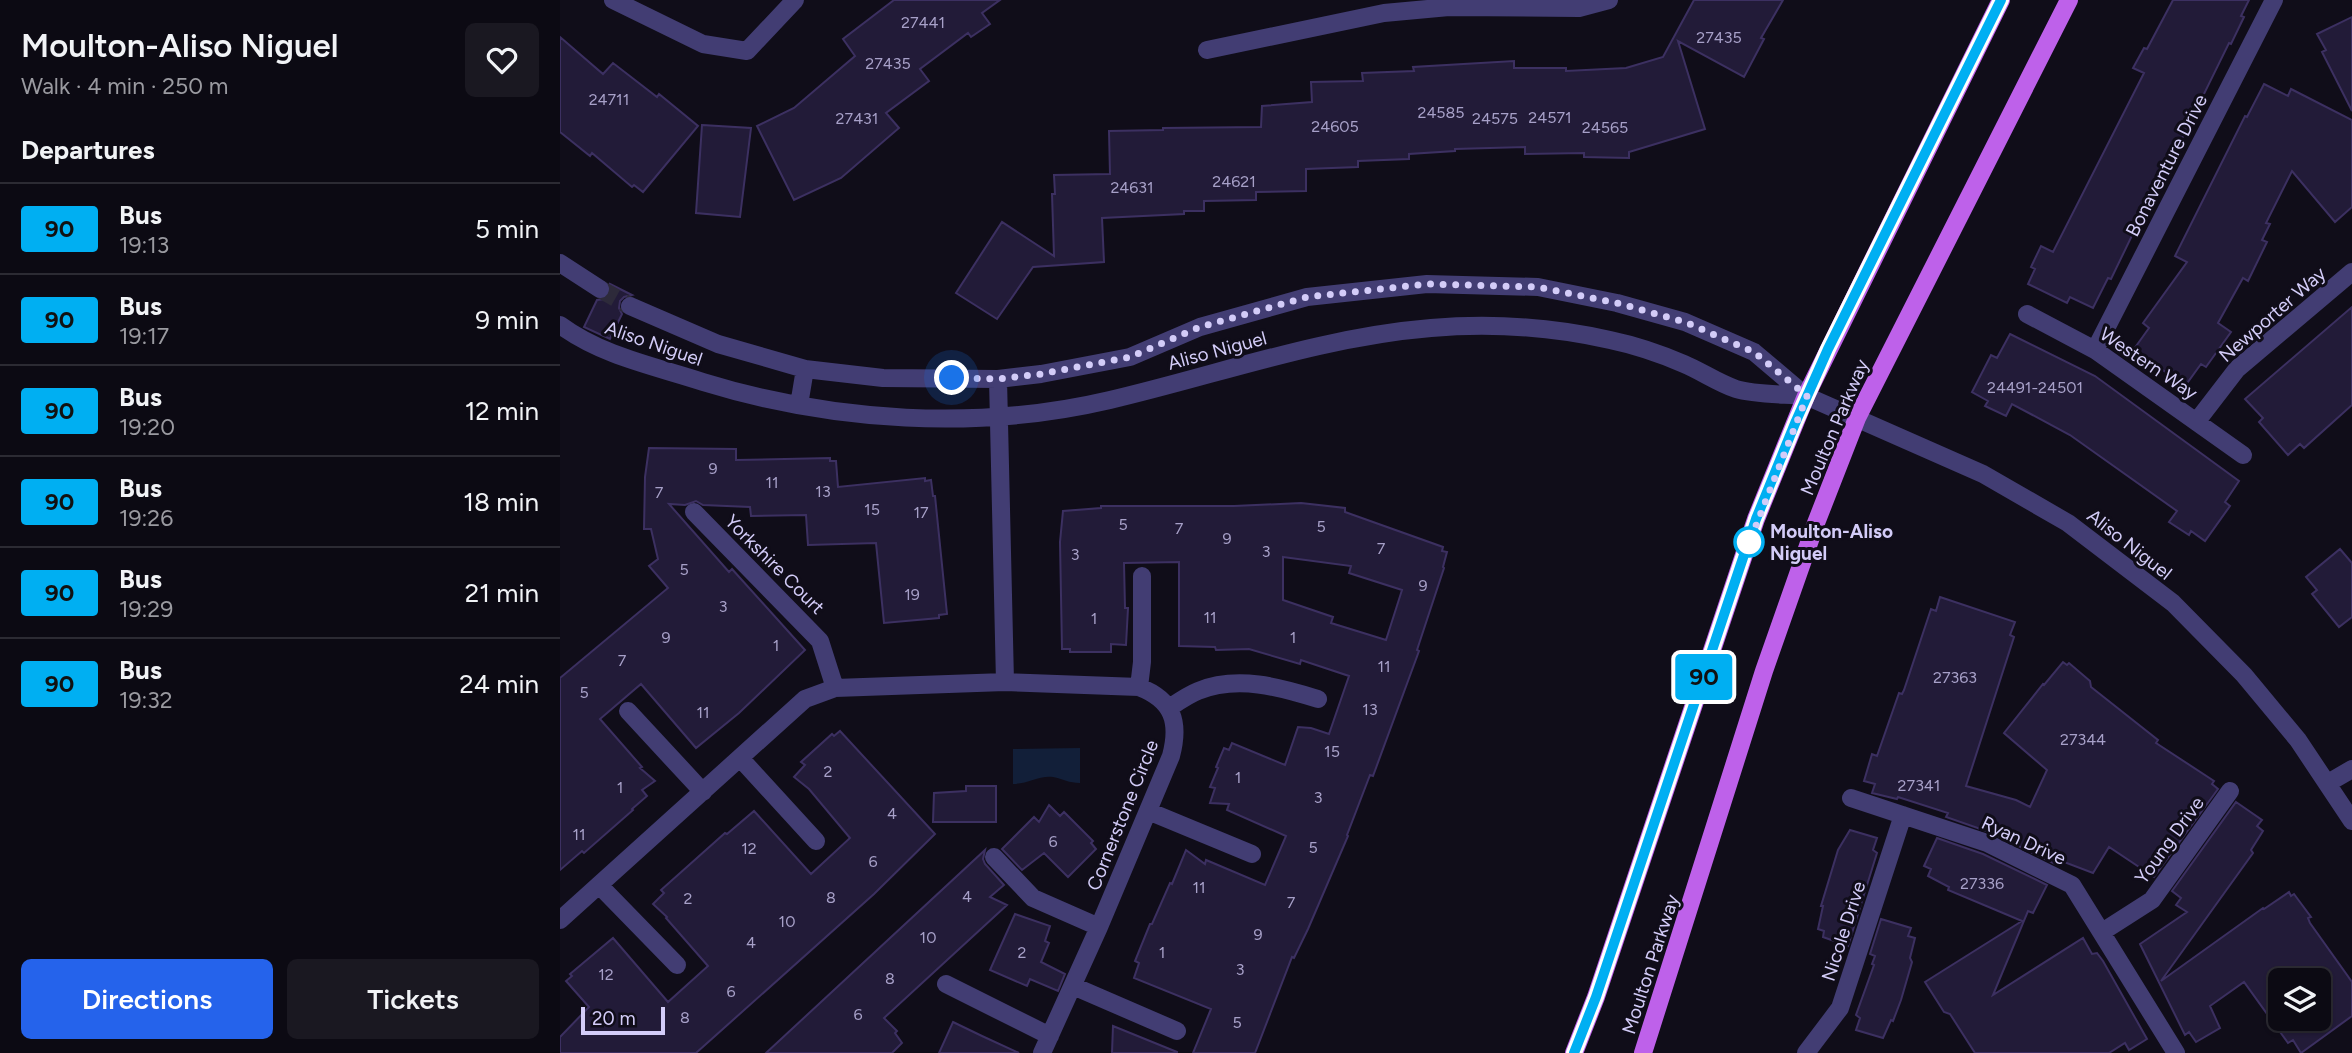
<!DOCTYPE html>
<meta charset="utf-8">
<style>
:root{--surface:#0c0a13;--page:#1a1821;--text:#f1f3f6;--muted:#9a9aa0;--line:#2c2b33;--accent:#2563eb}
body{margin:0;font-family:Figtree,sans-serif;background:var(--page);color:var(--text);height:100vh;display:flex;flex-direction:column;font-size:26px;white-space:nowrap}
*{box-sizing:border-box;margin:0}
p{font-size:23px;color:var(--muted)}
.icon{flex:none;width:38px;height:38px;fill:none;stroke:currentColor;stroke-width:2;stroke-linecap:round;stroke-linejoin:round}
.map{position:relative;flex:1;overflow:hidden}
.details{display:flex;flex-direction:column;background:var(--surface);width:560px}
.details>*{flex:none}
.badge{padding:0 14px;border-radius:5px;font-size:24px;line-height:46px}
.fabs{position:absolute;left:1708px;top:968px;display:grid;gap:14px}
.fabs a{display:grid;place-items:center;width:63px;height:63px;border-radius:10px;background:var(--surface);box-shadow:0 2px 5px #0004,0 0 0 2px var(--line);font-size:35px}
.scale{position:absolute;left:21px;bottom:18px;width:84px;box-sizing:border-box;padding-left:7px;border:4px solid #d3ccf8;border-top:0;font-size:19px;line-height:24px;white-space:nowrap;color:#d3ccf8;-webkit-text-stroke:5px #100d19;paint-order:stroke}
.you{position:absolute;width:35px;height:35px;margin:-18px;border:5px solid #fff;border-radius:50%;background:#1a73e8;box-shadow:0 0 0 10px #1a73e833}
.map>.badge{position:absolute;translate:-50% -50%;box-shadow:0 0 0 4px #fff}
h2{padding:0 21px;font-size:26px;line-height:63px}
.round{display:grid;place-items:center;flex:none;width:74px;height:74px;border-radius:10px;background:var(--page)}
.head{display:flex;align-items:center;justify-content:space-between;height:119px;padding:0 21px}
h1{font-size:33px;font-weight:600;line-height:52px}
.cta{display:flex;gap:14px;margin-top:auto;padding:14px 21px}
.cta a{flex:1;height:80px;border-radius:10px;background:var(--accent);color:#fff;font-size:28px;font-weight:600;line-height:80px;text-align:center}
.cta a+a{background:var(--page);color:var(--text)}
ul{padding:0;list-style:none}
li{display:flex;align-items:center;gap:21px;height:91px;padding:0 21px;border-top:2px solid var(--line)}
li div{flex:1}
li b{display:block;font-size:26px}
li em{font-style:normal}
li .badge{min-width:77px;font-weight:700;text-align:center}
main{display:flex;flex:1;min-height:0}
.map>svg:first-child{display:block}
.water{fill:#121f39}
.building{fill:#221b38;stroke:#3c3061;stroke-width:2;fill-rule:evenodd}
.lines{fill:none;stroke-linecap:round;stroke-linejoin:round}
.minor-tunnel{stroke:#2d2a3a;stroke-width:18;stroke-dasharray:18 9;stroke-linecap:butt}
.minor{stroke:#423d73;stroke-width:18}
.major{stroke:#be61ea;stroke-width:18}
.line-casing{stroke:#fff;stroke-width:16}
.line{stroke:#00aff2;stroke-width:10}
.walk{stroke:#d3ccf8;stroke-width:7;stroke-dasharray:0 12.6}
.stop-dot{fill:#fff;stroke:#00aff2;stroke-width:3.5}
.labels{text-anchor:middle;stroke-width:6;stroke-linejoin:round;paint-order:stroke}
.number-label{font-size:16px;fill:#a7a0c8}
.street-label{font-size:19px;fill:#d3ccf8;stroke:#100d19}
.stop-label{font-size:19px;font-weight:bold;fill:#d3ccf8;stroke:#100d19;text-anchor:start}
</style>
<main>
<section class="details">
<div class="head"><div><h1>Moulton-Aliso Niguel</h1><p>Walk · 4 min · 250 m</p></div><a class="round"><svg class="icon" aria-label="heart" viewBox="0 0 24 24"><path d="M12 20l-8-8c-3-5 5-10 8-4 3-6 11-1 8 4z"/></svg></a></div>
<h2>Departures</h2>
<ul>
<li><span class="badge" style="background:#00aff2;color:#111">90</span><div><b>Bus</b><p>19:13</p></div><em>5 min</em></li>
<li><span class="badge" style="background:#00aff2;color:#111">90</span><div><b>Bus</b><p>19:17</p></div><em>9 min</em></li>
<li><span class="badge" style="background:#00aff2;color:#111">90</span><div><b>Bus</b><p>19:20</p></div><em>12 min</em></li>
<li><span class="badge" style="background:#00aff2;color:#111">90</span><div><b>Bus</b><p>19:26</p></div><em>18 min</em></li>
<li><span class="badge" style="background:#00aff2;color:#111">90</span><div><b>Bus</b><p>19:29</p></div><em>21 min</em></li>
<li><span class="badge" style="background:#00aff2;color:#111">90</span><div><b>Bus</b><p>19:32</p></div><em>24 min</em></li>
</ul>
<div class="cta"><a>Directions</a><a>Tickets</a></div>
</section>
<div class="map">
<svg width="1792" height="1053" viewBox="0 0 1792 1053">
<rect width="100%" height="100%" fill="#100d19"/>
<!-- water -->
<path class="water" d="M520,748V783C509,783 503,779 493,777C480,775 467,784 453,784V749Z"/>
<!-- building -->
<path class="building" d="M334,0H440L422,13L430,24L411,37L408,33L360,69L369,81L326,113L339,128L281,178L234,200L197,126L234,108L295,56L283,39Z
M1134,0H1223L1201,38L1204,39L1184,77L1118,41L1145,129L1069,152V158L1024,157V153L965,154V147L895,149V151L849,154V159L798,161V167L746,169V191L696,192V200L644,201V211H624V214L542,218L544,262L473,267L437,319L396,293L442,222L494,256L492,194H495L494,175L550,174L549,131L603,130V128L701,127L702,106L752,102L751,82L803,81L802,73L854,71L853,67L954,61V68H1006V71L1066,68L1103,57Z
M1613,0H1689L1681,16L1684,17L1671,44L1669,43L1581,222L1579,221L1551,279L1548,278L1533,308L1510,297L1507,303L1468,284L1475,269L1471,267L1481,246L1493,252L1584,73L1573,68L1584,48L1587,49Z
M1792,17V111L1762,52L1766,50L1757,34Z
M0,37L43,74L53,63L97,97L99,94L138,126L83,192L74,185L72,187L32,153L30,156L0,132Z
M1704,84L1728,96L1731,89L1792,120V207L1775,222L1732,171L1706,223L1710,224L1702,240L1707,242L1688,281L1683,278L1658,323L1671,332L1646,367L1641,364L1625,386L1574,349L1589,328L1583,323L1627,262L1615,256L1685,116L1687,117Z
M142,125L191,128L180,217L136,213Z
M50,284L72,295L64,297L60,301L59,308L62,314L50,339L24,327L37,300L45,299L50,295Z
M1792,307V405L1744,448L1740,444L1728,455L1699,422L1703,418L1685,399Z
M1450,334L1535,376L1679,481L1665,502L1670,506L1645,541L1631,531L1629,535L1609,522L1617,511L1510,435L1452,404L1446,416L1425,406L1428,401L1412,392L1431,355L1437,358Z
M89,448L176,449V460L270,458V461H276L278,487L365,478V481L371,480L373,496H375L387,614L379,615V618L324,623L316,543L248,545L246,515L191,516L190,507L143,505L136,501L125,505L109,504L169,572L172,569L245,650L179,713L136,748L81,684L40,719L82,767L80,768L95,781L82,790L87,796L72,809L73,810L24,853L22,851L0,870V678L108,588L89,566L98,559L91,529H84L85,477Z
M741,503L785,508V512L883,547L882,551L887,552L883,567L884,568L857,650L859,651L813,776L810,775L787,835L788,836L748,929L734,958L732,957L695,1053H633L651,1009L574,978L579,963L575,961L590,924H592L610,883L612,884L626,850L645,864L646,860L705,885L726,836L667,810L669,804L650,803L655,788L650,787L658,768L656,767L664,748L669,750L672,743L725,765L738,727L751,728L769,734L789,676L741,660L740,664L689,649L656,650L655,647L619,646V562L564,563L565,608H568L566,645L551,644V652H510V649H502L500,542L503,511L541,508V506H674ZM723,557L791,566L789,573L842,590L826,640L771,623L773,617L723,600Z
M1780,549L1792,563V617L1779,627L1752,594L1757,590L1746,577Z
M1380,597L1455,622L1450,635L1454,637L1406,786L1456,800L1470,807L1487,770L1444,733L1483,684L1484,685L1503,662L1507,665L1509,663L1530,681L1531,687L1598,740L1596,743L1654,781L1652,784L1658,789L1594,877L1549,847L1533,873L1499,860L1497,865L1432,833L1386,817L1388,813L1338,797L1337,799L1312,793L1315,784L1304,781L1312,754L1317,756L1339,693L1342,694L1344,690L1371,609L1376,611Z
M280,731L375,834L314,894L136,1053H0V1037L29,1007L6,981L12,976L10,974L53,938L108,1002L148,966L106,918L107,917L93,904L104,893L101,890L165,833L167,834L194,811L251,874L290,838L249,789L234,777L245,765L241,762L272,734L274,736Z
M406,786H436V822H373L374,793L406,791Z
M1676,802L1702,820L1697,826L1703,831L1691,850L1693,853L1601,981L1703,908L1704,909L1729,892L1731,896L1734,894L1751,917L1748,918L1750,923L1792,982V1016L1741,1053L1733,1040L1728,1043L1684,982L1650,1006L1660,1028L1636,1042L1629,1032L1625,1035L1580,944L1627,912L1616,905L1621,898L1612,891ZM1720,980H1759V1018H1720Z
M489,805L500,816L504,812L533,841L531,843L536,849L508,877L484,853L462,870L442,849L474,817L479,822Z
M1290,830L1317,838L1313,850L1317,853L1288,946L1263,937L1264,931L1258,929L1263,906H1261L1278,850Z
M1377,838L1423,854L1487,885L1473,913L1468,911L1433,995L1523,938L1532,954L1537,953L1543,961L1587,1039L1569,1050L1565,1043L1549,1053H1415L1390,1014L1384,1012L1365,982L1462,921L1388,890L1389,887L1368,876L1371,869L1364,866Z
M425,850L423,859L425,864L444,885L430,897L447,905L324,1018L337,1031L335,1033L342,1043L332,1053H206Z
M455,914L490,926L485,941L489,943L481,962L505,974L498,991L470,979L467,986L430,970Z
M1321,919L1351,928L1348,936L1355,938L1350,958L1352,962L1341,1000L1333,1021L1331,1020L1323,1038L1296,1030L1300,1018L1296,1015L1314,965L1312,964L1315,956L1310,954Z
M393,1022L422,1036L459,1053H379Z
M553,1026L617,1052V1053H552Z"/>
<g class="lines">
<!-- minor-tunnel -->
<path class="minor-tunnel" d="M40,289L70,306"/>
<!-- minor -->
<path class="minor" d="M53,0L143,44L187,51L235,0
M647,50L824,13L889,7L1019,8L1049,0
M0,263L40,289
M70,306L158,344L245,369L323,378L438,379L481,374L570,357L640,327L747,297L867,284L978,287L1057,303L1125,322L1194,352L1246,396L1423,474L1508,523L1613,603L1684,675L1738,740L1792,821
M1467,314L1535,350L1683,455
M0,325C42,356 94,366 143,382C273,422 418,431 550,400C657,375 761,337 871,328C930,323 992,327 1050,340C1074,345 1101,354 1124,364C1141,371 1158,383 1176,389C1195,395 1226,394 1246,396
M1535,350L1714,0
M438,379L445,682
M239,405L245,369
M1637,421L1677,369L1792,272
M134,512L260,641L275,688
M579,687L582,662V576
M609,708C618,702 628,695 638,691C677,675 720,687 758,699
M68,711L143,792
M180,758L256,841
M1768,783L1792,769
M1291,798L1427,843L1512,885L1616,1053
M588,811L692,854
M434,857L473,898L539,927
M39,885L117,965
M0,920L245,699L275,688L445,682L579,687C613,700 620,722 611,756L539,927L482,1053
M1542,932L1592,900L1670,791
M386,984L490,1036
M513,986L617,1031
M1246,1053L1280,1008L1343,815"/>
<!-- major -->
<path class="major" d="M1014,1053L1036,997L1196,519L1246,396L1441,0
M1083,1053L1204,671L1256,523L1297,418L1509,0"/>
</g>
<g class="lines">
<defs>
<path id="line" d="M1014,1053L1036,997L1196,519L1236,421L1268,349L1441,0"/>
</defs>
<!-- line casing -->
<use href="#line" class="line-casing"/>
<!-- line -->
<use href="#line" class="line"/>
<!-- walk -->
<path class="walk" d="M392,378L438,379L481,374L570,357L640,327L747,297L867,284L978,287L1057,303L1125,322L1194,352L1247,396L1188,546L1189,542"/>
</g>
<!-- markers -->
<circle class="stop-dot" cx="1189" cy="542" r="14"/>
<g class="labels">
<!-- number labels -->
<g class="number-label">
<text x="363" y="28">27441</text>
<text x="1159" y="43">27435</text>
<text x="328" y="69">27435</text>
<text x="49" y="105">24711</text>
<text x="881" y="118">24585</text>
<text x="990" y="123">24571</text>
<text x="297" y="124">27431</text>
<text x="935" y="124">24575</text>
<text x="775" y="132">24605</text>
<text x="1045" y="133">24565</text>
<text x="674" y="187">24621</text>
<text x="572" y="193">24631</text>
<text x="1475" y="393">24491-24501</text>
<text x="153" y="474">9</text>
<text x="212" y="488">11</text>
<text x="263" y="497">13</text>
<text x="99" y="498">7</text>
<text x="312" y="515">15</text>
<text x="361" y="518">17</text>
<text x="563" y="530">5</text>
<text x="761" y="532">5</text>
<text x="619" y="534">7</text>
<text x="667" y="544">9</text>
<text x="821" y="554">7</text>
<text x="706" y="557">3</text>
<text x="515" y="560">3</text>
<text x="124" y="575">5</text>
<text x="863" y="591">9</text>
<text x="352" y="600">19</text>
<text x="163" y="612">3</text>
<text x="650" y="623">11</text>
<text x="534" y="624">1</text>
<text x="106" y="643">9</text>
<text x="733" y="643">1</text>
<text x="216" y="651">1</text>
<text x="62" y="666">7</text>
<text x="824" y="672">11</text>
<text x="1395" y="683">27363</text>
<text x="24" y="698">5</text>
<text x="810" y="715">13</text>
<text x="143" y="718">11</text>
<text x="1523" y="745">27344</text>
<text x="772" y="757">15</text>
<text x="268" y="777">2</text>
<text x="678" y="783">1</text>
<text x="1359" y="791">27341</text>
<text x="60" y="793">1</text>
<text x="758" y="803">3</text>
<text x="332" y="819">4</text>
<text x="19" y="840">11</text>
<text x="493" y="847">6</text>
<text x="753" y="853">5</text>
<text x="189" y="854">12</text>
<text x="313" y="867">6</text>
<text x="1422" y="889">27336</text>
<text x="639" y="893">11</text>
<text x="407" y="902">4</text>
<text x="271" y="903">8</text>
<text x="128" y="904">2</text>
<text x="731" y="908">7</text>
<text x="227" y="927">10</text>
<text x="698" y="940">9</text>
<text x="368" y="943">10</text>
<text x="191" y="948">4</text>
<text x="462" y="958">2</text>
<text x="602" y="958">1</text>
<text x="680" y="975">3</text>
<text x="46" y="980">12</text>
<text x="330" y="984">8</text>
<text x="171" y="997">6</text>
<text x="298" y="1020">6</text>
<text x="125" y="1023">8</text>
<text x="677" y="1028">5</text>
</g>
<!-- street labels -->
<g class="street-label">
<text transform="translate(1606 165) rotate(-63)" y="7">Bonaventure Drive</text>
<text transform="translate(1712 314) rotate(-41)" y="7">Newporter Way</text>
<text transform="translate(94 343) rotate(19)" y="7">Aliso Niguel</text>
<text transform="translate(657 350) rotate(-15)" y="7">Aliso Niguel</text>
<text transform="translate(1589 363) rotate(34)" y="7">Western Way</text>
<text transform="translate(1274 427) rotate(-67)" y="7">Moulton Parkway</text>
<text transform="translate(1570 544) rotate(38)" y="7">Aliso Niguel</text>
<text transform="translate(215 564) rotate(45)" y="7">Yorkshire Court</text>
<text transform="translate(562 815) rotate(-68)" y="7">Cornerstone Circle</text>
<text transform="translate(1464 840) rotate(25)" y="7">Ryan Drive</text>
<text transform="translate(1609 840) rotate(-54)" y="7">Young Drive</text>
<text transform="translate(1283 931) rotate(-72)" y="7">Nicole Drive</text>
<text transform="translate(1090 964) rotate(-72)" y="7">Moulton Parkway</text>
</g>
<!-- stop labels -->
<g class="stop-label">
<text x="1210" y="538">Moulton-Aliso<tspan x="1210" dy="22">Niguel</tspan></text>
</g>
</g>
</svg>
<div class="fabs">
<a><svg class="icon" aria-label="layers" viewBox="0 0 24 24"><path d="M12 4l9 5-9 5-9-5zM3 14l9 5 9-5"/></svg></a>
</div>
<div class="scale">20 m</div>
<div class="you" style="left:392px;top:378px"></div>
<b class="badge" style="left:1144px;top:677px;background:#00aff2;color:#111">90</b>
</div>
</main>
